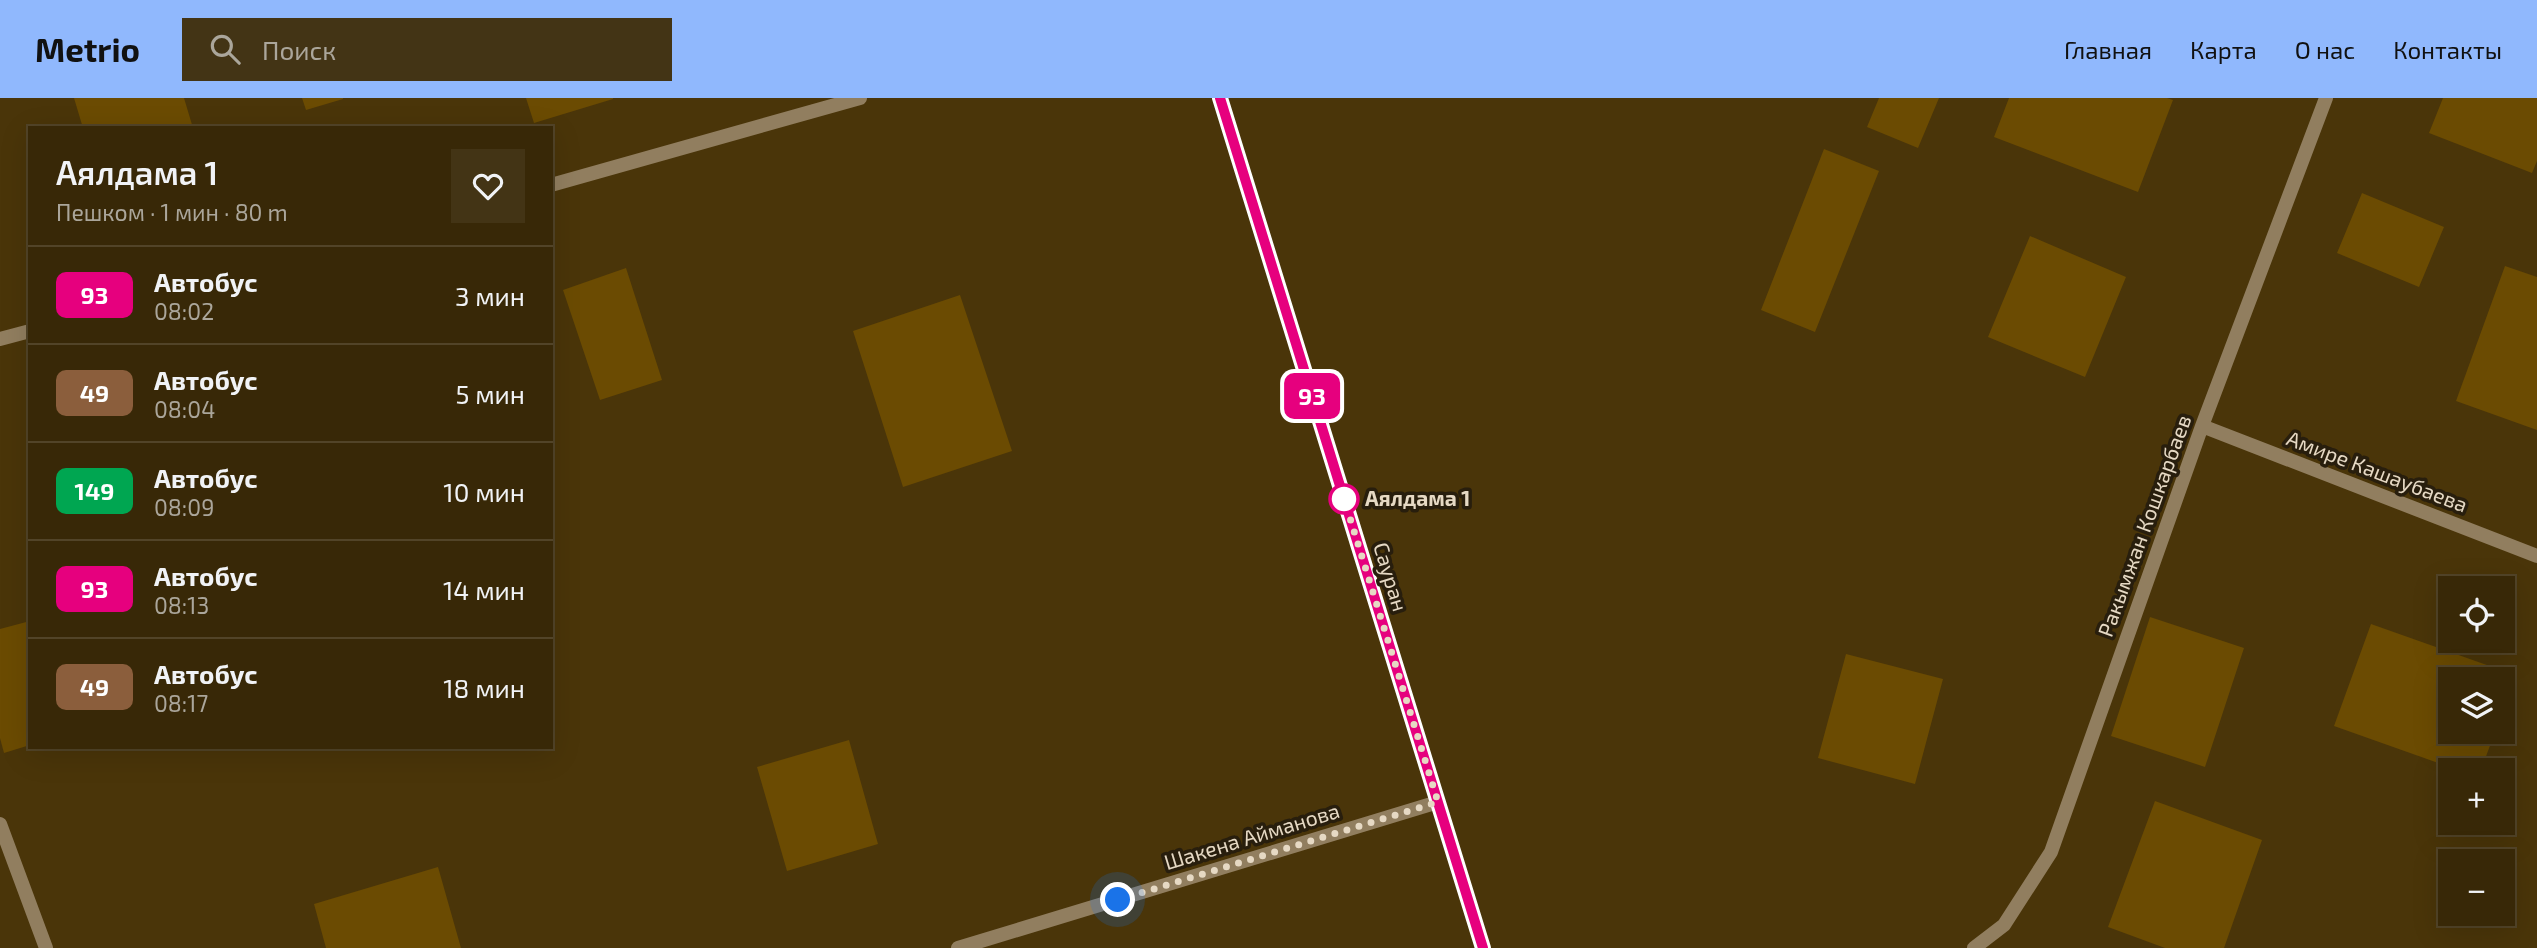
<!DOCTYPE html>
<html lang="ru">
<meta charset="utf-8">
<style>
:root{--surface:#382807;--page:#433415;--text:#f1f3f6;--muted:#aba69b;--line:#524428;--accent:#90b8fd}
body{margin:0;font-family:"Exo 2",sans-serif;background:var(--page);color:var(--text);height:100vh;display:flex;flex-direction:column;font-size:26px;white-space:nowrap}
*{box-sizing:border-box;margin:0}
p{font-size:23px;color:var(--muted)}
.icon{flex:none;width:38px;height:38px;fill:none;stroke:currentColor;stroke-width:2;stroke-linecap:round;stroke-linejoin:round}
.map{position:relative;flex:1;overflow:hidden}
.drawer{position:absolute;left:28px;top:28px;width:525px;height:623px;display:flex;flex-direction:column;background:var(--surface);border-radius:0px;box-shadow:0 7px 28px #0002,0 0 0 2px var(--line)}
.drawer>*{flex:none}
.badge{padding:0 14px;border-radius:10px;font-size:24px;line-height:46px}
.buttons{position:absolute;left:2438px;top:478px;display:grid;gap:14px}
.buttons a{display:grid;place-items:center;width:77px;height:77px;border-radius:0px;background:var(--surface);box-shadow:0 7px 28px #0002,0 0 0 2px var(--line);font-size:35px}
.you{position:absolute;width:35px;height:35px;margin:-18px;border:5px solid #fff;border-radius:50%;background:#1a73e8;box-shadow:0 0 0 10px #1a73e833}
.map>.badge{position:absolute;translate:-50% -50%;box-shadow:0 0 0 4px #fff}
.round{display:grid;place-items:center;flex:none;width:74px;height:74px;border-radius:0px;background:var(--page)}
.summary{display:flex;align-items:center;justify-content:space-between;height:119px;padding:0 28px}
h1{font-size:33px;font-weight:600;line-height:52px}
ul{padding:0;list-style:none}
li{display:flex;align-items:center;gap:21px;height:98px;padding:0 28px;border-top:2px solid var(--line)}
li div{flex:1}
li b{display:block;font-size:26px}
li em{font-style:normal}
li .badge{min-width:77px;font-weight:700;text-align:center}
header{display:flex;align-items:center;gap:42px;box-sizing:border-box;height:98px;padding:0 35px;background:var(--accent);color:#111}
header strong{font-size:33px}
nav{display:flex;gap:38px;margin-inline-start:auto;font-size:24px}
.search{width:490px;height:63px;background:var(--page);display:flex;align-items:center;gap:18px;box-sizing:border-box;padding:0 24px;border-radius:0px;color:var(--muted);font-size:26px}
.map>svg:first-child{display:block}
.building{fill:#6b4b02}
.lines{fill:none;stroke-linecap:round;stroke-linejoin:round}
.service{stroke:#917e5f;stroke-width:14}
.minor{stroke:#917e5f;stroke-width:14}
.line-casing{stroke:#fff;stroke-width:16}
.line{stroke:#e6007e;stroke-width:10}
.walk{stroke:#e6d9c4;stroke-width:7;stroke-dasharray:0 12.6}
.stop-dot{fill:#fff;stroke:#e6007e;stroke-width:3.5}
.labels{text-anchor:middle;stroke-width:7;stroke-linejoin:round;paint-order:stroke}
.street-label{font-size:21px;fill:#e6d9c4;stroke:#281e0d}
.stop-label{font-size:21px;font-weight:bold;fill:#e6d9c4;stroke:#281e0d;text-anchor:start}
</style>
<header>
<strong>Metrio</strong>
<div class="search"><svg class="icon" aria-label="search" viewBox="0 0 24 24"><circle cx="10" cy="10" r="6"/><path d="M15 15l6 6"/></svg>Поиск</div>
<nav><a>Главная</a><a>Карта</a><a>О нас</a><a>Контакты</a></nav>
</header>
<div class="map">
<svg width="2537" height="850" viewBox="0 0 2537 850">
<rect width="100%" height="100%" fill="#4a3509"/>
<!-- building -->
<path class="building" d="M74,0H184L193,30H83Z
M302,0H343V1L306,12Z
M526,0H613V1L534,25Z
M1879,0H1939L1918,50L1867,29Z
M2009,0H2167L2173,2L2138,94L1994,39Z
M2443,0H2537V63L2532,75L2429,35Z
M1824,51L1879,73L1815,234L1761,212Z
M2362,95L2444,129L2419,189L2337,155Z
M2030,138L2126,179L2085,279L1988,239Z
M2505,168L2537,179V332L2456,303Z
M626,170L662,282L600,302L563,192Z
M960,197L1012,353L903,389L853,233Z
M2150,519L2244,550L2205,669L2111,638Z
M30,523V647L4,655L0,640V531Z
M2371,526L2515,577L2503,611L2502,581H2450V634H2495L2481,672H2458L2334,628Z
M1846,556L1943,581L1915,686L1818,660Z
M849,642L878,746L787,773L757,669Z
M2155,703L2262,742L2224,850H2165L2108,829Z
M438,769L461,850H326L314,806Z"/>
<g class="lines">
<!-- service -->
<path class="service" d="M0,726L46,850"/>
<!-- minor -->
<path class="minor" d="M1220,0L1483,850
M551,87L860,0
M0,241L30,233
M2202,328L2537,458
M958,850L1438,704
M1974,850L2004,827L2051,754L2202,328L2326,0"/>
</g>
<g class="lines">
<defs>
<path id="line" d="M1220,0L1483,850"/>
</defs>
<!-- line casing -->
<use href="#line" class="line-casing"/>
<!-- line -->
<use href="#line" class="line"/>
<!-- walk -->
<path class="walk" d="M1118,802L1438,704L1341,391L1344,401"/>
</g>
<!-- markers -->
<circle class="stop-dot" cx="1344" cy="401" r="14"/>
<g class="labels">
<!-- street labels -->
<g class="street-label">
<text transform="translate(2377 374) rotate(21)" y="7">Амире Кашаубаева</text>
<text transform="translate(2145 428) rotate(-70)" y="7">Ракымжан Кошкарбаев</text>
<text transform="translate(1390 479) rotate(73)" y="7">Сауран</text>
<text transform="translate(1252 739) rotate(-17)" y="7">Шакена Айманова</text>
</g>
<!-- stop labels -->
<g class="stop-label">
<text x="1365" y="408">Аялдама 1</text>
</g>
</g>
</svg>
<div class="buttons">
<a><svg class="icon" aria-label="locate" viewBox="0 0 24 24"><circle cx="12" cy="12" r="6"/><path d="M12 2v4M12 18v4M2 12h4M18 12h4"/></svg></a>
<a><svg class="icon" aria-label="layers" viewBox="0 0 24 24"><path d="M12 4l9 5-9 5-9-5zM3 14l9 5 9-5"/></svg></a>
<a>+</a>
<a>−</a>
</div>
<div class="you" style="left:1118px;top:802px"></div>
<b class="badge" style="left:1312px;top:298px;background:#e6007e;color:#fff">93</b>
<section class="drawer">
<div class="summary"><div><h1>Аялдама 1</h1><p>Пешком · 1 мин · 80 m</p></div><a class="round"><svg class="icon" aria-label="heart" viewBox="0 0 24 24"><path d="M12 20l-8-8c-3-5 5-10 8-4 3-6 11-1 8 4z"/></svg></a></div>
<ul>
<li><span class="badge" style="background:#e6007e;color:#fff">93</span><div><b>Автобус</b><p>08:02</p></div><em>3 мин</em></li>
<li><span class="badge" style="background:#8b5e3c;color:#fff">49</span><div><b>Автобус</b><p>08:04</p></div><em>5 мин</em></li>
<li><span class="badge" style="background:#00a651;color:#fff">149</span><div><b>Автобус</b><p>08:09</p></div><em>10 мин</em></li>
<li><span class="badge" style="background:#e6007e;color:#fff">93</span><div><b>Автобус</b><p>08:13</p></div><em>14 мин</em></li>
<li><span class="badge" style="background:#8b5e3c;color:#fff">49</span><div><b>Автобус</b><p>08:17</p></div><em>18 мин</em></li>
</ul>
</section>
</div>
